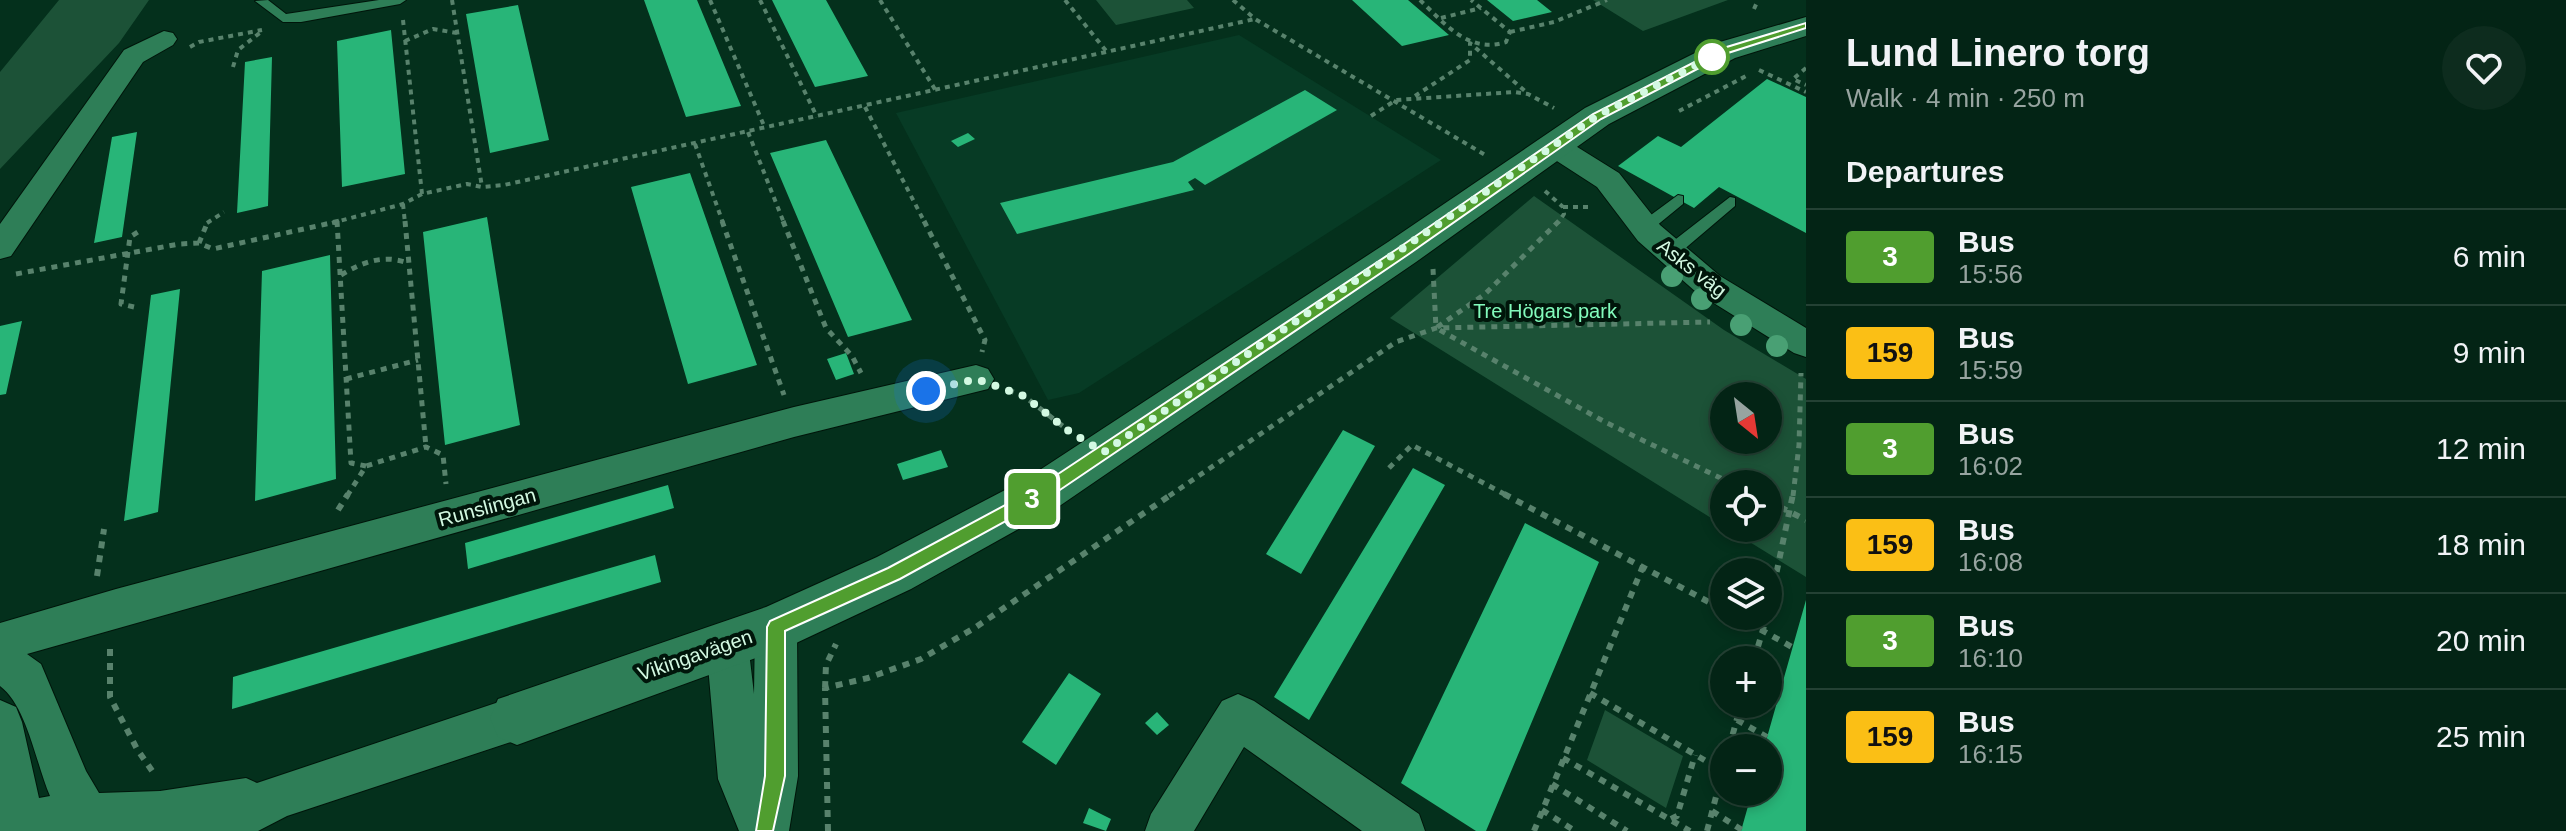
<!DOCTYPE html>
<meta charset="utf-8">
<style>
:root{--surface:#032415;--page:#0d2c1e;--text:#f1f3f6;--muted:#97a4a0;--line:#244134}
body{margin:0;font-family:Helvetica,sans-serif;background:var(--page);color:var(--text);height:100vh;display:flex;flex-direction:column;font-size:30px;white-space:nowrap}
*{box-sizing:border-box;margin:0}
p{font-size:26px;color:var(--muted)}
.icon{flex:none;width:44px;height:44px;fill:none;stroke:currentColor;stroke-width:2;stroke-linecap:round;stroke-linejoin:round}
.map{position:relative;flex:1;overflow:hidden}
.drawer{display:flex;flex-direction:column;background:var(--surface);width:760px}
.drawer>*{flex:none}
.badge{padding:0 16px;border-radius:6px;font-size:28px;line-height:52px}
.needle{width:52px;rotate:150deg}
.tools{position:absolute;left:1710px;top:382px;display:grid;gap:16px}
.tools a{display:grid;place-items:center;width:72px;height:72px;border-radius:50%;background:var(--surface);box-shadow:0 4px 12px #0003,0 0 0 2px var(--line);font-size:40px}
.you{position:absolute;width:40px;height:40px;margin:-20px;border:6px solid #fff;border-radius:50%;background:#1a73e8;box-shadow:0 0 0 12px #1a73e833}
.map>.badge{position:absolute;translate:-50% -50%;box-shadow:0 0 0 4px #fff}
h2{padding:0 40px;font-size:30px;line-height:72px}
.round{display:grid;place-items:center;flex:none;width:84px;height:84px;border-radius:42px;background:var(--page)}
.summary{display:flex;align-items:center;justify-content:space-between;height:136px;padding:0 40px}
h1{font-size:38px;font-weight:800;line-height:60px}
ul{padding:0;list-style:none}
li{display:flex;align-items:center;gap:24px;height:96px;padding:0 40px;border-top:2px solid var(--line)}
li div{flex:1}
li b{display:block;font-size:30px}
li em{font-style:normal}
li .badge{min-width:88px;font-weight:700;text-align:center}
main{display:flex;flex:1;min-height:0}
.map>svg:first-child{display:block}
.built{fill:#073b25}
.green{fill:#1c5237;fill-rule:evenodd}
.building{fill:#28b578}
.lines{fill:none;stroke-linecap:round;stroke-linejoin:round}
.service-casing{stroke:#00150a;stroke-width:2}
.minor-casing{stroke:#00150a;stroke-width:2}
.tertiary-casing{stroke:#00150a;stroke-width:2}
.path-far2{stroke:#58826c;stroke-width:4;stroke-dasharray:5 5;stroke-linecap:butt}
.path-far1{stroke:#58826c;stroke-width:5;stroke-dasharray:6 6;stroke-linecap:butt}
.path{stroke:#58826c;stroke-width:6;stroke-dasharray:7 7;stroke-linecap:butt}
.service{fill:#2e7e57;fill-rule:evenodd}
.minor{fill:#2e7e57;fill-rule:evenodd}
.tertiary{fill:#2e7e57;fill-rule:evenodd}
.tree{fill:#49a074}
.line{fill:#509e2f;stroke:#fff;stroke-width:2}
.walk{stroke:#d3f9e2;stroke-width:8;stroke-dasharray:0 14.4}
.stop-dot{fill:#fff;stroke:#509e2f;stroke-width:4}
.labels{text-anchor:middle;stroke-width:8;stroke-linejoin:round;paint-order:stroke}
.street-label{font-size:20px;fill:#d3f9e2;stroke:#00150a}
.park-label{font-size:20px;fill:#82fbbc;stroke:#00150a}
</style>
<main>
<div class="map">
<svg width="1806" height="831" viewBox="0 0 1806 831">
<rect width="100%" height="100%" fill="#04301c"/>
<!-- built -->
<path class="built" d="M1239,35L1441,160L1079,393L1048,400L896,113Z"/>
<!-- green -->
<path class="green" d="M59,0H149L119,43L0,169V72Z
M1096,0H1187L1194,8L1116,25Z
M1593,0H1728L1643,31Z
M1534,196L1724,330L1806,379V577L1727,528H1768V484H1724V526L1390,318ZM1768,396V440H1724V396Z
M1605,710L1683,756L1666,808L1587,760Z"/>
<!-- building -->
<path class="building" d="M644,0H697L741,106L686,117Z
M772,0H826L868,76L815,87Z
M1352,0H1408L1449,35L1402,46Z
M1487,0H1537L1552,12L1513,21Z
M518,5L549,140L490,153L466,14Z
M391,30L405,174L342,187L337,41Z
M272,57L268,206L237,213L245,62Z
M1767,79L1806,97V233L1719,187L1694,208L1618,166L1658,136L1681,147Z
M1305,90L1337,110L1205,185L1195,178L1188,182L1194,190L1017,234L1000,203L1173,162Z
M137,132L122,237L94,243L112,137Z
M968,133L975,139L958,147L951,141Z
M826,140L912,320L848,337L770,153Z
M690,173L757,365L688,384L631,187Z
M487,217L520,425L445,445L423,232Z
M330,255L336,479L255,501L262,271Z
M180,289L158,512L124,521L151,295Z
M22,321L6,394L0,395V326Z
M846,353L854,374L836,380L827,359Z
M1343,430L1375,446L1301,574L1266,554Z
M941,450L948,467L903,480L897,464Z
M1413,468L1445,485L1309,720L1274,697Z
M668,485L674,508L468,569L465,543Z
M1525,523L1599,562L1486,831H1476L1401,783Z
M655,555L661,582L232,709L233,677Z
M1806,600V831H1741L1752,792H1768V748H1764Z
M1069,673L1101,694L1056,765L1022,742Z
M1157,712L1169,725L1157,735L1145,723Z
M1089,808L1111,819L1106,831L1083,823Z"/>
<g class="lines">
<defs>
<path id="service" d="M268,0L286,14L379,0H406L400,4L301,22H283L255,1Z
M1678,195L1683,196V204L1650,231H1640L1637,227L1640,223Z
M1730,197L1735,198V206L1675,257H1663L1661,253L1663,249Z"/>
<path id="minor" d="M164,31L173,33L177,39L173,45L143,62L11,256L0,259V224L124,50Z
M1556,138L1566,140L1619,173L1660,225L1720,276L1806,328V357L1794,353L1696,292L1638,241L1597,187L1546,154L1542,147L1546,140Z
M976,365L988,369L994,379L988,389L794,437L27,654L41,664L86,771L99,793L160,791L246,778L257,783L517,696L533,703L539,718L533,733L517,740L287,816L258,831H0V700L16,707L22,722L39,798L50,796C36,764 27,706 0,686V623L116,589L794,407Z
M776,608L791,613L797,627L798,776L789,831H739L718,779L706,643L712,629L727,623L742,629L748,643L754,694L755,627L761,613Z
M1238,694L1254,701L1419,814L1425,831H1362L1244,747L1194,831H1145L1151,814L1222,701Z"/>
<path id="tertiary" d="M1806,17V36L1735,58L1609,124L1416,262L1058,507L911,589L794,644L517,745L498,737L490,718L498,699L766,607L877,557L1026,479L1388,242L1585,108L1713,44Z"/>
</defs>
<!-- service casing -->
<use href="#service" class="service-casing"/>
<!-- minor casing -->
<use href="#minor" class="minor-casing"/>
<!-- tertiary casing -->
<use href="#tertiary" class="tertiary-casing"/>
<!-- path-far2 -->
<path class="path-far2" d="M452,0L482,187
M710,0L765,128
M760,0L817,117
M880,0L936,91
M1065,0L1107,52
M1233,0L1255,19L1487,156
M1420,0C1445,24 1469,54 1506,42L1510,32L1471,0
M1754,9L1758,0
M1441,18L1481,8
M403,20L422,194
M1510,32L1554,22L1607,0
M405,41L433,29L457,33
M190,47L199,42L262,30
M233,67L238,50L261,32
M1806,68L1793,79L1806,85
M1759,70L1806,92
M1415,96L1470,60V43L1526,92
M865,107L925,223
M1679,111L1748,75
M1371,116L1396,100L1515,92L1528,94L1554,108
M748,132L784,223
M695,144L723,223
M1545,191L1563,207L1564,214L1558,223
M403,204L405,223
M1563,207H1590
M207,223L224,212
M332,223L403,204L422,194L467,184L482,187L504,185L1255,19"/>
<!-- path-far1 -->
<path class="path-far1" d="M337,221L351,463L366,466
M405,221L426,447
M722,221L784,395
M783,221L826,328L852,356L861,373
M924,221L985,340L982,352
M1559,221L1485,294L1436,328L1605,422L1733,484
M199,243L208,221
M1433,269L1436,328
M16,274L179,244L199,243L213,249L340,221
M341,275C363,262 383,254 408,263
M134,307L121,304L130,237L141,230
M346,379L418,360
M1008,390L1024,396L1069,431
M1389,468L1412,445L1508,496
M347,496L366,466L426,447L443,455L446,484
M1169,496L1396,342L1436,328L1710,322
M1793,496L1799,445L1801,373"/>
<!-- path -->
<path class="path" d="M1504,494L1724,610
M1768,501L1806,520
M338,510L348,494
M97,576L104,529
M1768,613L1793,494
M1736,616L1792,647
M110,649V697L137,749L155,775
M1754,660L1767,616
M825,688L826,665L836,644
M1590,693L1723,771
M1737,720L1767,737
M1729,748L1741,704
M1563,758L1690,831
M1552,784L1627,831
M1542,810L1575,831
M1712,811L1742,830
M1671,819L1677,816L1695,755
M828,831L825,688L868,678L921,659L976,627L1172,494
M1534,831L1643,566
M1707,831L1724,766"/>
<!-- service -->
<use href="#service" class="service"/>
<!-- minor -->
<use href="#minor" class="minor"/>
<!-- tertiary -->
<use href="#tertiary" class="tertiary"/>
</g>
<!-- trees -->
<g class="tree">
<circle cx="1672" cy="276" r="11"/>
<circle cx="1702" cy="299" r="11"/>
<circle cx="1741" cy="325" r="11"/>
<circle cx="1777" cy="346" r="11"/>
</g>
<!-- line -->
<path class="line" d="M1806,23V28L1728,53L1601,119L1406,256L1048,498L900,579L785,631V776L773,831H756L765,776L767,627L770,621L888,568L1037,488L1397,249L1593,114L1720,49Z"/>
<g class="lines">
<!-- walk -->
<path class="walk" d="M926,391L976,379L1024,396L1070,432L1104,452L1597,116L1712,57"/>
</g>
<!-- markers -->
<circle class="stop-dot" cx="1712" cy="57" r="16"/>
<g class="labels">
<!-- street labels -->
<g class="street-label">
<text transform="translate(1692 268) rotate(38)" y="7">Asks väg</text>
<text transform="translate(487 507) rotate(-15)" y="7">Runslingan</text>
<text transform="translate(695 655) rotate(-19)" y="7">Vikingavägen</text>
</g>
<!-- park labels -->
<g class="park-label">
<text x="1545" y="318">Tre Högars park</text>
</g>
</g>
</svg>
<div class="tools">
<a><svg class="needle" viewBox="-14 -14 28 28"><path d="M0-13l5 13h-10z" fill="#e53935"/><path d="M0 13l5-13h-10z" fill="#97a4a0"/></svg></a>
<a><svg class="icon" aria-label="locate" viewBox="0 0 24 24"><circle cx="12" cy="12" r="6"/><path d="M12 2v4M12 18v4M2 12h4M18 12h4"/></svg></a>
<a><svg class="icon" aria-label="layers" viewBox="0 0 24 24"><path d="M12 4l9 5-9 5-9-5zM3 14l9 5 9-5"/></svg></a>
<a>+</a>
<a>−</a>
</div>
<div class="you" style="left:926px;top:391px"></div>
<b class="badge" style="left:1032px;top:499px;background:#509e2f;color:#fff">3</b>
</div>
<section class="drawer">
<div class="summary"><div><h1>Lund Linero torg</h1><p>Walk · 4 min · 250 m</p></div><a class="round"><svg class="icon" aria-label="heart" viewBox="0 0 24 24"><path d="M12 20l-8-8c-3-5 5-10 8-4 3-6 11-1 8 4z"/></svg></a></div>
<h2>Departures</h2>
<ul>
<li><span class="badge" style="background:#509e2f;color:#fff">3</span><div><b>Bus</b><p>15:56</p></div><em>6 min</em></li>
<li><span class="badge" style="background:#fbbf15;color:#111">159</span><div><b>Bus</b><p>15:59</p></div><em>9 min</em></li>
<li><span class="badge" style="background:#509e2f;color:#fff">3</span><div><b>Bus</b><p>16:02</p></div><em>12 min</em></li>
<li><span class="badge" style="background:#fbbf15;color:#111">159</span><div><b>Bus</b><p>16:08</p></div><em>18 min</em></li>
<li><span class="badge" style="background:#509e2f;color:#fff">3</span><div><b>Bus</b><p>16:10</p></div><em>20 min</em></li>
<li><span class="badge" style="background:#fbbf15;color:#111">159</span><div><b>Bus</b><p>16:15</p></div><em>25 min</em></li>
</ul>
</section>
</main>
